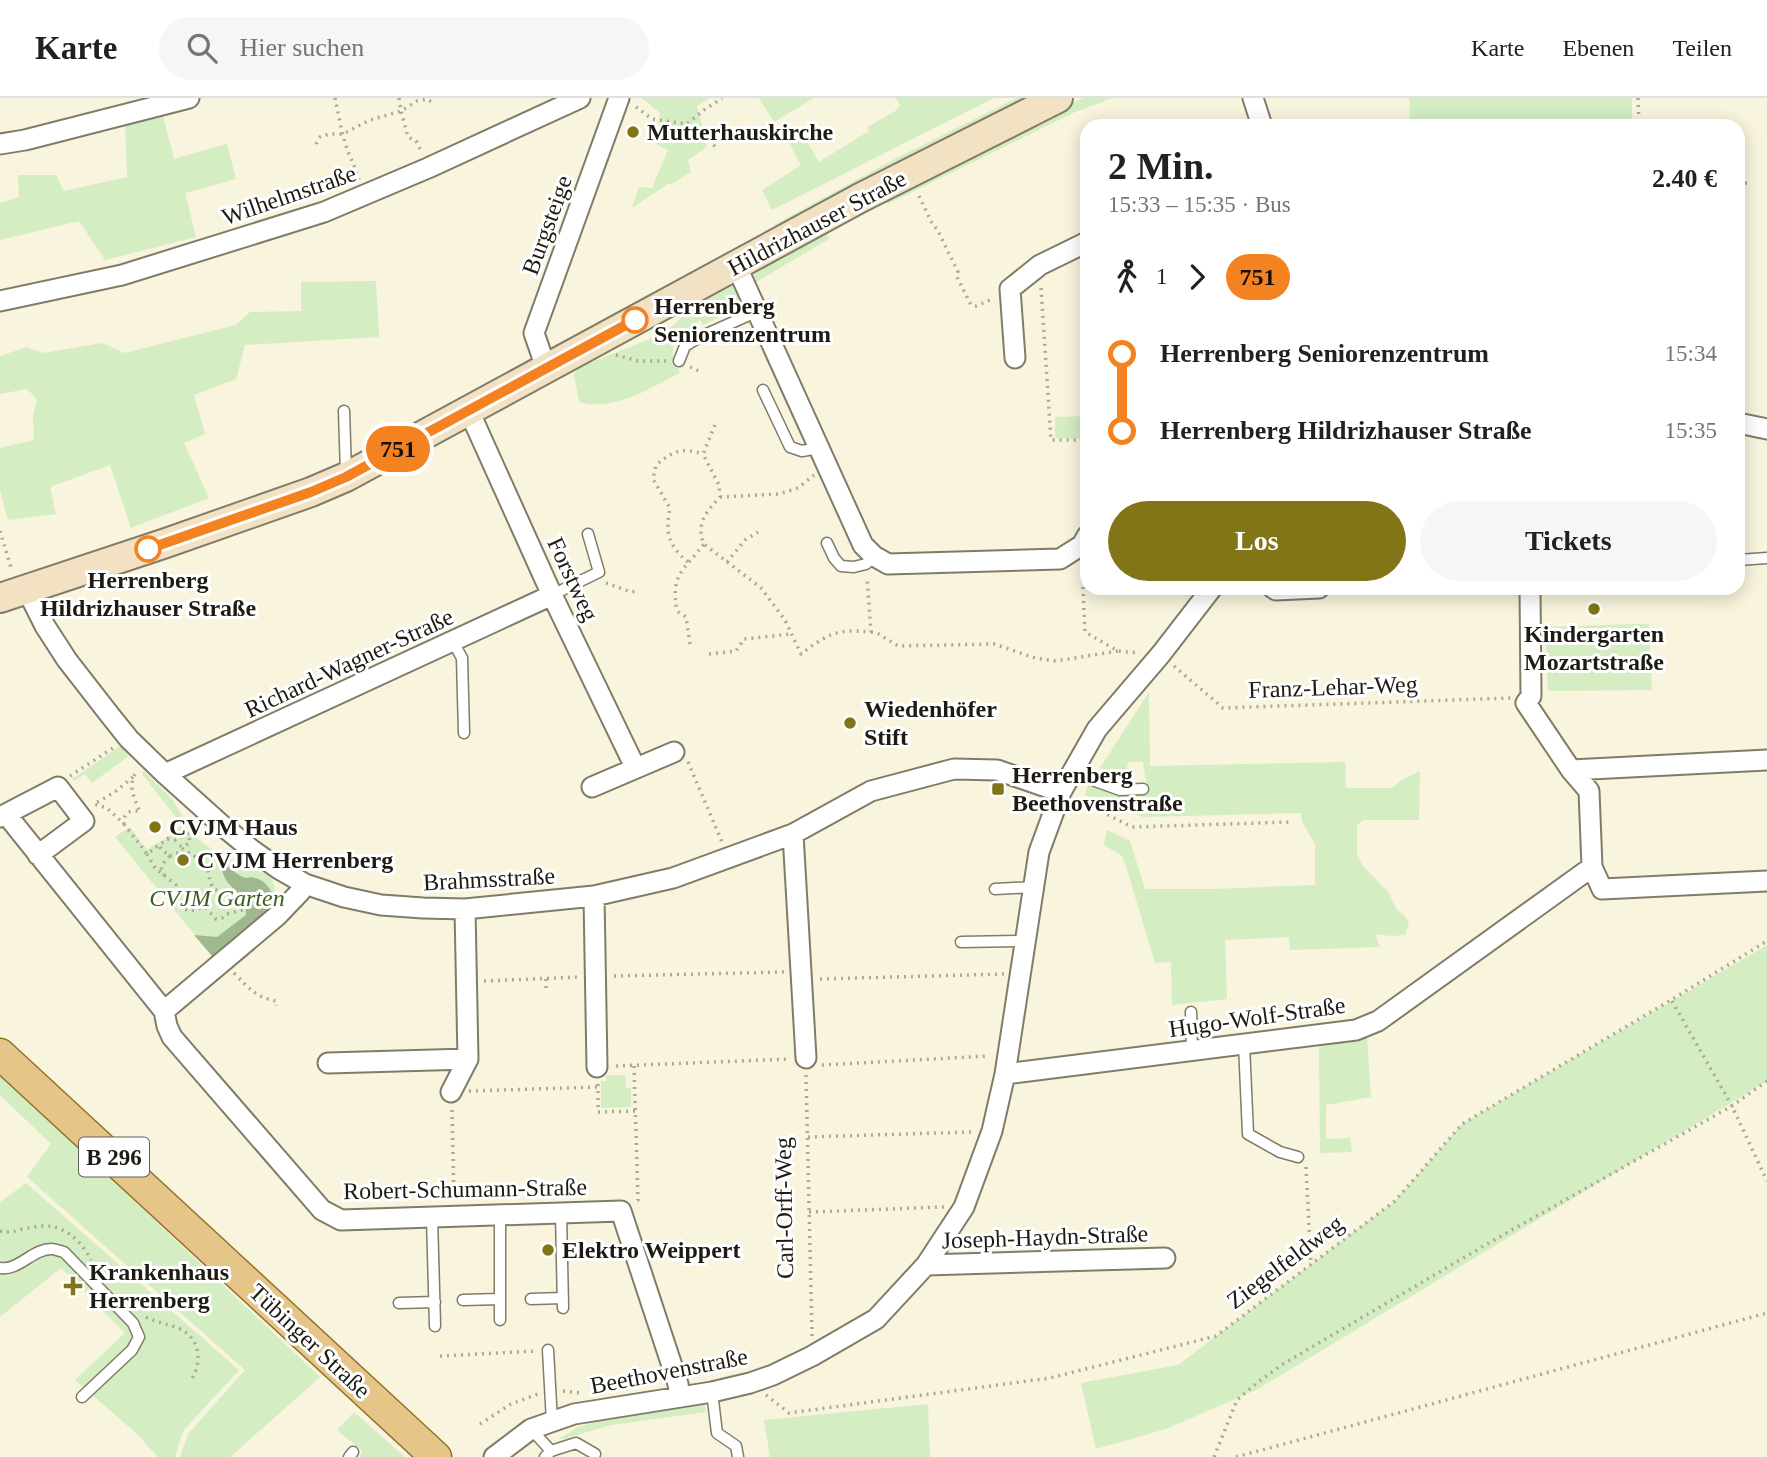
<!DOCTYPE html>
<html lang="de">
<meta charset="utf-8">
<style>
:root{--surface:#fff;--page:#f6f6f6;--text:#202124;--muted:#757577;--line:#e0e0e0;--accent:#817518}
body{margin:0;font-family:"Times New Roman",serif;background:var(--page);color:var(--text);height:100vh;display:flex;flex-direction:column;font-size:26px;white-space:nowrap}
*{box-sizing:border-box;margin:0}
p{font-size:23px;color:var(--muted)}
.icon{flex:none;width:38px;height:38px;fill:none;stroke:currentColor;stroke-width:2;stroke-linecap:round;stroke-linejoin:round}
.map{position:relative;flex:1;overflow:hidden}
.panel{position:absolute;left:1080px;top:21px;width:665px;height:476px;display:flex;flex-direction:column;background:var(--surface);border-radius:21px;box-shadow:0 4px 18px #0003}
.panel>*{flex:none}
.badge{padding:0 14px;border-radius:23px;font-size:24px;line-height:46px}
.map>.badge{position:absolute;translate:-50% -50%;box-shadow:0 0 0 4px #fff}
.legs{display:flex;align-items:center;gap:10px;height:77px;padding:0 28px;font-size:23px}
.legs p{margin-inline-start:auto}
.overview{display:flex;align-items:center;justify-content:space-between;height:119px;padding:0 28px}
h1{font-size:38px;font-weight:800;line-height:52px}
.action{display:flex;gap:14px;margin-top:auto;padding:14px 28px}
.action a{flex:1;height:80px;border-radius:42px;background:var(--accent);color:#fff;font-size:28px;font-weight:800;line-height:80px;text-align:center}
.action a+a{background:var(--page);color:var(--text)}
ul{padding:0 28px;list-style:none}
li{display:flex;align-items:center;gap:24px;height:77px;font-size:26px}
li i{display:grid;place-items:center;width:10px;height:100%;margin:0 9px;background:currentColor}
li i::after{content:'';width:18px;height:18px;margin:-9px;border:5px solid;border-radius:50%;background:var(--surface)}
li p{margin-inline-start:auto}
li:first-child i{background:linear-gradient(#0000 50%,currentColor 0)}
li:last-child i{background:linear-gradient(currentColor 50%,#0000 0)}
header{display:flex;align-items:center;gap:42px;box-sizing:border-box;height:98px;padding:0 35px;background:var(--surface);border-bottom:2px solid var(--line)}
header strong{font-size:33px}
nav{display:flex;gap:38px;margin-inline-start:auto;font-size:24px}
.search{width:490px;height:63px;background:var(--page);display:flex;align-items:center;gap:18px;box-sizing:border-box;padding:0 24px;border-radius:38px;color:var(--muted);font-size:26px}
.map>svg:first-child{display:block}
.green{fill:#d4edc2}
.forest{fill:#a0b88e}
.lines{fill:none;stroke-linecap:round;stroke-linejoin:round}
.service-casing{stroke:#807c68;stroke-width:13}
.minor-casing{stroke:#807c68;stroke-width:23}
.secondary-casing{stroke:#807c68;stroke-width:32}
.primary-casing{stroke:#93712b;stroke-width:33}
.path{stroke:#aba896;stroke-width:3.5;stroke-dasharray:2 5;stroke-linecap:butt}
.service{stroke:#fff;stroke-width:10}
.minor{stroke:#fff;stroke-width:19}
.secondary{stroke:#f2e2c3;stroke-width:28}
.primary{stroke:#e5c688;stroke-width:30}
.line-1-casing{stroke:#fff;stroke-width:16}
.line-1{stroke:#f58220;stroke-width:10}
.poi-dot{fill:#817518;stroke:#fff;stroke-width:2.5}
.stop-1-dot{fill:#fff;stroke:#f58220;stroke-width:3.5}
.labels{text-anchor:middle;stroke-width:6;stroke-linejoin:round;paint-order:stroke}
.shield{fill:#fff;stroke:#615f5a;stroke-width:2}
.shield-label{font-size:23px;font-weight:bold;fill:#1d1b13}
.poi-label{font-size:24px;font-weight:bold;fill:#1d1b13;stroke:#fff;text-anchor:start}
.street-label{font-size:24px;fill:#1d1b13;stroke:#fff}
.stop-label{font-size:24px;font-weight:bold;fill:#1d1b13;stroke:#fff;text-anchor:start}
.park-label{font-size:24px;font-style:italic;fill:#3d5b1f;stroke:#fff}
</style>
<header>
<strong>Karte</strong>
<div class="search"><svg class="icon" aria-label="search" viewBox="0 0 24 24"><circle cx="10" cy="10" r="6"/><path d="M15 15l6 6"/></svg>Hier suchen</div>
<nav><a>Karte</a><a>Ebenen</a><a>Teilen</a></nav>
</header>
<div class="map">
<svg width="1767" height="1359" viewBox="0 0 1767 1359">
<rect width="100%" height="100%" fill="#f8f4dd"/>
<!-- green -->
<path class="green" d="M642,0H710L697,8L707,49L688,62L691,74L672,86L669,85L632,110L639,89L652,90L668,52L656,46L660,15Z
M759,0H814L774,24Z
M896,0H994L772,112L762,92L801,67L784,35L797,27L819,64L869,33L867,29L897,12L900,7Z
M1017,0H1027L902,64L777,132L774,127L891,63Z
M1084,0H1112L1073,15L888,106L885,101L1054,12Z
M1409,0H1632V28H1410Z
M162,14L174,61L227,46L236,81L185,95L196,139L105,162L79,123L0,142V105L19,99L18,77H56L64,93L127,79L125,24Z
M823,128L829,141L756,184L753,174Z
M376,183L379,239L245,247L236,281L194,297L205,336L184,345L209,400L131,430L110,367L50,389L56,416L8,422L0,392V350L34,342L33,319L37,301L27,291L0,296V258L27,249L43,255L102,245L125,255L236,227L250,214L301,213V184Z
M728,184L736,186L746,206L703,227L700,222L673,240V256L680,275C649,290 615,314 579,304L574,276L579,269L650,241L672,228L698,205L722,191Z
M1087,318V341L1055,340V319Z
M1635,526H1649L1652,592L1548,593L1545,529Z
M1149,594L1150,668L1345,664L1346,690H1392L1400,683L1420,673L1419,722H1363L1357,727V756L1363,768L1389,795L1397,812L1404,817L1409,825L1405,837L1391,838L1375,836L1380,849L1290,852L1289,839L1225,842L1227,901L1172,907L1171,864L1155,865L1125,765L1122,758L1104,747L1107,732L1130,743L1145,791H1216L1315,787V746L1302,724L1301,715L1143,719L1085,697L1088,685L1123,697H1148L1143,664H1128L1125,679L1100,670Z
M120,648L129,658L92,685L85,676L74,683L72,681Z
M144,673L172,701L194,738L221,758L265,776L272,781L275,790L274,800L268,811L212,858L115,739L130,729L147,752L158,744L160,745L182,727L142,676Z
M1767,847V983L1258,1291L1166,1331L1096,1351L1081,1285L1178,1267L1395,1103L1462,1026Z
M1367,937L1371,999L1326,1007V1041L1350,1040L1352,1054L1320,1055L1319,947Z
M0,976L320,1279L230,1359H180L188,1336L245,1272L27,1079L51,1046L0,997Z
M606,977H625L626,990H631V1009L601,1010V983H606Z
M26,1085L239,1272L183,1333L175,1359H158L137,1336L75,1282L125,1235L61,1170L1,1218L0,1217V1104Z
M704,1304L706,1314L611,1327L564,1341H559L578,1329L614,1318Z
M928,1306L930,1359H770L764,1322Z
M354,1314L405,1359H360L362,1353L337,1332Z"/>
<!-- forest -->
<path class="forest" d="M224,765C230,769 235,776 243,779C254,782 244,777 255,780C265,782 271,791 274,800L268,811L212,858L194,837L217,839L246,817C246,799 242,800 231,788C225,783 223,775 220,768H224Z"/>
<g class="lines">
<defs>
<path id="service" d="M679,263L685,248L700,239L758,213
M763,292L790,349L802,353L819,350
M344,313L346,375
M827,445L834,460L841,468L854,469L866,466L874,458
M1738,462L1767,460
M552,497L599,474L588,436
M453,544L462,560L464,635
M1073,675L1120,692L1143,691
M995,791L1033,789
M961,844L1025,843
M1191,914L1192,953
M1244,946L1248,1036L1280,1054L1298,1059
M561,1115L563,1210
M500,1117V1222
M432,1119L435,1228
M0,1170C19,1173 33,1150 53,1151C54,1151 63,1154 64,1154L133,1225L139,1239L132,1252L82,1299
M531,1201L563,1200
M463,1202L500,1201
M399,1205L435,1204
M548,1252L552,1324
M712,1294L717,1335L736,1348L738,1359
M531,1331L551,1353L545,1359
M551,1353L576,1345L595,1356
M349,1359L353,1354"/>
<path id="minor" d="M1253,0L1262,28
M0,46L25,42L189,0
M736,167L863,447L874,458L888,466L1060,461L1082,447L1087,438
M0,203L122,177L324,114L428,70L580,0
M1015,260L1010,191L1040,167L1087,144
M546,270L534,235L619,0
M469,313L552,497L635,669
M1738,325L1767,331
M1273,490L1276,492L1319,490
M27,492L45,528L67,562L109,616L129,641L165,676L224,729L252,752L279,771L305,786L344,799L381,807L423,810L465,811L594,798L673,780L793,736L871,693L954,671L997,672L1061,694
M1571,672L1767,662
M165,676L552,497
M592,689L674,654
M6,716L58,689L84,723L38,757
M0,719L6,716L164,913L167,928L172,939L322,1112L341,1122L621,1113L678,1286L680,1299
M793,736L806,960
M1592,769L1602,791L1767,783
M594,798L597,969
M164,913L277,818L300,794L305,786
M328,965L468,961L465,811
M1005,976L1356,932L1378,923L1592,769L1589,693L1571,672L1526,605L1531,598L1530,490
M451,994L468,961
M926,1167L1165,1160
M494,1359L531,1331L574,1316L712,1294L750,1285L773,1277L812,1258L876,1221L926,1167L964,1109L992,1033L1005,976L1039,754L1061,694L1097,631L1161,556L1212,490"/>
<path id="secondary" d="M0,500L166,445L311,394L346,379L860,100L1058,0"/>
<path id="primary" d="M0,956L436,1359"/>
</defs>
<!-- service casing -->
<use href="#service" class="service-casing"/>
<!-- minor casing -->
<use href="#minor" class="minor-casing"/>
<!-- secondary casing -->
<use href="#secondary" class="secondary-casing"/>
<!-- primary casing -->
<use href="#primary" class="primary-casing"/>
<!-- path -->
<path class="path" d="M335,0C339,18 342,39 349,56C353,65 356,72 359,82
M399,0L401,13L408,39L416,43L422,55
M1638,0L1639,28
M636,9L652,21L687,26L704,12L722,0
M687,26L703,33L716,50
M316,46L320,39L329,36H343L370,22L401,13L417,3L427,1L435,6
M1738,85H1748
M919,98L932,125L938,133L958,174L957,179L971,207L976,208L992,201
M1041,190L1051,342H1087
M616,257L638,263H666
M690,269L701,274
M715,327L703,356L719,387L720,399C707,413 695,426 704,446L761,490L785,522L801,556C817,544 832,532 854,533C860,533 865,534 871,534L867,479
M720,399L779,396L798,390L814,377
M0,433L12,473
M688,464C668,447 665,435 670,410L653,381L656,367C673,353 682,349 703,356
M727,464L745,442L758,434
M1082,468L1085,534L1118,553L1140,555
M606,485L631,494L637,493
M871,534L877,535L898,548L994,546L1035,560L1056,563L1118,553
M690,546L686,519L677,513C670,476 684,472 704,446
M709,556L736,553L744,541L792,536
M1174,568L1223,610L1511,600
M688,664L722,744
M70,678L113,650
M133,679L115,694L94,706L107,710L124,726C123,715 130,711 140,714C134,700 127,686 137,673
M1076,701L1132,729L1291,724
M124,726L147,756L167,741L175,742L182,735
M167,741L178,734L184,735L186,739L189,738L182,729L187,724
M160,749L161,751L170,758C164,763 158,770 164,777
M147,756L155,770L176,787L179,802L184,811L191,813L200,810H206L216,821L222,820L227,816L246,811C253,801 248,791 236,790L225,796C203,790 214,775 203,764C195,757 186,755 179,747C183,750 187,747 190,744L189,738
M170,758L175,755H184
M234,875C249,890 255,899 276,903V908
M614,878L784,874
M546,881V890
M820,881L1004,876
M484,883L578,879
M1672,903L1732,1008L1767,1083
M822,967L989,958
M616,968L790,961
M634,968L638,1102L635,1104
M806,977L812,1238
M598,986V1014L635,1013
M469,993L598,989
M452,1012L454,1102
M808,1039L972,1034
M1306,1069L1311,1167
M809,1114L944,1109
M0,1133C10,1136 17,1132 27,1130C33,1129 43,1127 49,1128C68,1130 83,1146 91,1162
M146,1219C156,1224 167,1226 178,1230C200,1239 203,1264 191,1282
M440,1258L536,1253
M563,1293L581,1295
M766,1297L789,1315L1050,1280L1216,1238L1395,1103L1462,1026L1671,902L1767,843
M480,1326L511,1306L538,1296
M1214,1359L1237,1302L1258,1284L1283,1266L1487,1146L1732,1008L1767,983
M1236,1359L1767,1215"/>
<!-- service -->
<use href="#service" class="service"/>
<!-- minor -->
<use href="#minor" class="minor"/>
<!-- secondary -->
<use href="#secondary" class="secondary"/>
<!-- primary -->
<use href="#primary" class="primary"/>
</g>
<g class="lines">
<defs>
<path id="line-1" d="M148,451L311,394L346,379L635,222"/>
</defs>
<!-- line-1 casing -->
<use href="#line-1" class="line-1-casing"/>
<!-- line-1 -->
<use href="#line-1" class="line-1"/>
</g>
<!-- markers -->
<g class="poi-dot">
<circle cx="633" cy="34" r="7"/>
<circle cx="1594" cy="511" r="7"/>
<circle cx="850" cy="625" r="7"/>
<rect x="991" y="684" width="14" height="14" rx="3.5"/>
<circle cx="155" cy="729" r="7"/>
<circle cx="183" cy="762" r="7"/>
<circle cx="548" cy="1152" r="7"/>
<path d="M69.5 1177.5h7v7h7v7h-7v7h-7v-7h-7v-7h7z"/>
</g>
<g class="stop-1-dot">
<circle cx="635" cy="222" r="12"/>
<circle cx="148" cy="451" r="12"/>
</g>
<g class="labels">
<!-- shield labels -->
<rect class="shield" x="79" y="1039.5" width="70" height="39" rx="5"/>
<g class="shield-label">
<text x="114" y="1067">B 296</text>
</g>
<!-- poi labels -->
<g class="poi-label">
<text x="647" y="42">Mutterhauskirche</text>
<text x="1594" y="544" text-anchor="middle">Kindergarten<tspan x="1594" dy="28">Mozartstraße</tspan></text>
<text x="864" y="619">Wiedenhöfer<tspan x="864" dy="28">Stift</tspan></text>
<text x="1012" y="685">Herrenberg<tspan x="1012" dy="28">Beethovenstraße</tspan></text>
<text x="169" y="737">CVJM Haus</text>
<text x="197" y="770">CVJM Herrenberg</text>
<text x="562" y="1160">Elektro Weippert</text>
<text x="89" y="1182">Krankenhaus<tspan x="89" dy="28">Herrenberg</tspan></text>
</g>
<!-- street labels -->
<g class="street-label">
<text transform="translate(289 97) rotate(-19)" y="8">Wilhelmstraße</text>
<text transform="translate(817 125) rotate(-28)" y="8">Hildrizhauser Straße</text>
<text transform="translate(547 127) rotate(-70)" y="8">Burgsteige</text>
<text transform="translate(573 481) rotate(65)" y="8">Forstweg</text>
<text transform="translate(349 565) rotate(-25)" y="8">Richard-Wagner-Straße</text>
<text transform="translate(1333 589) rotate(-2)" y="8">Franz-Lehar-Weg</text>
<text transform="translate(489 781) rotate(-3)" y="8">Brahmsstraße</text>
<text transform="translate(1257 919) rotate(-8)" y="8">Hugo-Wolf-Straße</text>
<text transform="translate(465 1091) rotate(-1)" y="8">Robert-Schumann-Straße</text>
<text transform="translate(784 1110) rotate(-91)" y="8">Carl-Orff-Weg</text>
<text transform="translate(1045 1139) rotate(-2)" y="8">Joseph-Haydn-Straße</text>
<text transform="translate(1285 1164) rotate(-37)" y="8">Ziegelfeldweg</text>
<text transform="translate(310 1243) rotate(43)" y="8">Tübinger Straße</text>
<text transform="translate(669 1273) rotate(-11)" y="8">Beethovenstraße</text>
</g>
<!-- stop labels -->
<g class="stop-label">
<text x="654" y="216">Herrenberg<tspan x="654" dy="28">Seniorenzentrum</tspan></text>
<text x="148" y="490" text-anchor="middle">Herrenberg<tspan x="148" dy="28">Hildrizhauser Straße</tspan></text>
</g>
<!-- park labels -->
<g class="park-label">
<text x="217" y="808">CVJM Garten</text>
</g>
</g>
</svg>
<b class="badge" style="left:398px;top:351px;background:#f58220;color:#111">751</b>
<section class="panel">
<div class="overview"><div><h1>2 Min.</h1><p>15:33 – 15:35 · Bus</p></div><b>2.40 €</b></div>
<div class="legs"><svg class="icon" aria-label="walk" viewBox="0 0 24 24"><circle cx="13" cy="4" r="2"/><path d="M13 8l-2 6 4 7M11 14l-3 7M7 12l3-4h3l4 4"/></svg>1<svg class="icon" aria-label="forward" viewBox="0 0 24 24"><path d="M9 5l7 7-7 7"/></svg><b class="badge" style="background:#f58220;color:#111">751</b></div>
<ul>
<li><i style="color:#f58220"></i><b>Herrenberg Seniorenzentrum</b><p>15:34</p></li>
<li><i style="color:#f58220"></i><b>Herrenberg Hildrizhauser Straße</b><p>15:35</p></li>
</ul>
<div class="action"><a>Los</a><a>Tickets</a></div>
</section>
</div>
